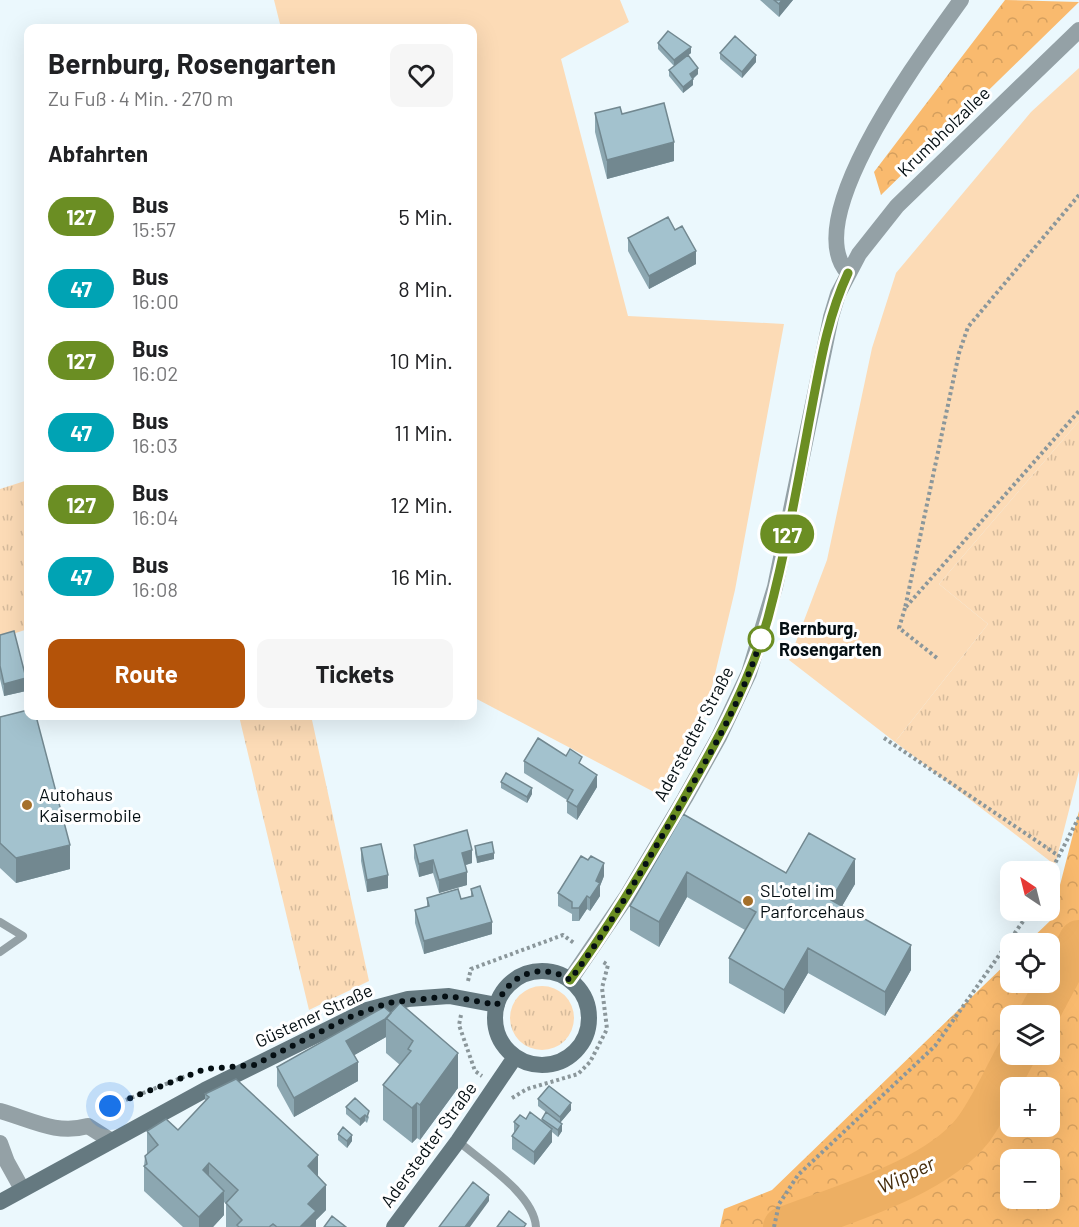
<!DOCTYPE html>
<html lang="de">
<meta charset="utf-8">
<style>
:root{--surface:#fff;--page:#f6f6f6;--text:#202124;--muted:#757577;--accent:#b45309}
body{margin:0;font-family:Barlow,sans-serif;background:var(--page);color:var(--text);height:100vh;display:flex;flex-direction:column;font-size:22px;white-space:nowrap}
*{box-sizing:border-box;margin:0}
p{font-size:20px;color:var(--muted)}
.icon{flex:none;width:33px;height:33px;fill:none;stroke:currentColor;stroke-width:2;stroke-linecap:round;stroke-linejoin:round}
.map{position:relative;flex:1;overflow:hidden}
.sheet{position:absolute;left:24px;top:24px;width:453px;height:696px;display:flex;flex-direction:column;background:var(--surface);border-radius:12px;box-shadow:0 6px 24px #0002}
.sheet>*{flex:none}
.badge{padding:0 12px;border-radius:20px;font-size:21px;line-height:39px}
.needle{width:39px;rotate:325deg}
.tools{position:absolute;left:1000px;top:861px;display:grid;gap:12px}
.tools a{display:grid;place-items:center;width:60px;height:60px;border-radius:12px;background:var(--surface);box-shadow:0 6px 24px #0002;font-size:30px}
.you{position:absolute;width:30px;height:30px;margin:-15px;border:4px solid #fff;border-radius:50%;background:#1a73e8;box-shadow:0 0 0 9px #1a73e833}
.map>.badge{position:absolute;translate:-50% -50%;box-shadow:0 0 0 3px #fff}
h2{padding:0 24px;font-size:22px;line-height:54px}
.round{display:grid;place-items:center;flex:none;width:63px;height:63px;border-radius:12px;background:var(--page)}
.headline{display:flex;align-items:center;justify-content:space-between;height:102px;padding:0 24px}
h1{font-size:28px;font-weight:700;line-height:45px}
.button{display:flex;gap:12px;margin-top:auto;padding:12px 24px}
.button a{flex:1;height:69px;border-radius:12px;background:var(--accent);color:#fff;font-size:24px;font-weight:700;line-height:69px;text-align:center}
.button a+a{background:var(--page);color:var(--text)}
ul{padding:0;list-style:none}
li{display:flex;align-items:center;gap:18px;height:72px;padding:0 24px}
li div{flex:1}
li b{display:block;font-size:22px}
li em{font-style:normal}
li .badge{min-width:66px;font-weight:700;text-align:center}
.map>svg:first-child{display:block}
.grass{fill:url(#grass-tufts)}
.forest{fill:url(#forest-crowns);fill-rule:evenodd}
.garden{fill:#fcdbb6}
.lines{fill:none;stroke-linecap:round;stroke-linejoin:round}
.river{stroke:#edaf63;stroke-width:40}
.path{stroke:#8b979b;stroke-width:4;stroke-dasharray:3 3;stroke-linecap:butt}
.service{stroke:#94a1a6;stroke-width:8}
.minor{stroke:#94a1a6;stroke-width:16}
.tertiary{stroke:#94a1a6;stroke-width:16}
.secondary{stroke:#657980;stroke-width:16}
.wall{fill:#8ca7b1}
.shaded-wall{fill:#728890}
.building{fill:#a3c2ce;stroke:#728890;stroke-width:1.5}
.line-casing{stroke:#fff;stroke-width:14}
.line{stroke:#6b8e23;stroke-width:9}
.walk{stroke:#050f13;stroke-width:6;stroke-dasharray:0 10.8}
.stop-dot{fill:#fff;stroke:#6b8e23;stroke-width:3}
.poi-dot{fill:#a5702a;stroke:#fff;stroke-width:2}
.labels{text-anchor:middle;stroke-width:6;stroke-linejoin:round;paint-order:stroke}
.street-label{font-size:18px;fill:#050f13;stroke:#fff}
.stop-label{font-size:18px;font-weight:bold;fill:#050f13;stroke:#fff;text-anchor:start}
.poi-label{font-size:18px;fill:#050f13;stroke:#fff;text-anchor:start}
.water-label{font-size:20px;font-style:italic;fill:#452c0b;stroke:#fff}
</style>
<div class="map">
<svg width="1079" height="1227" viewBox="0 0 1079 1227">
<defs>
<pattern id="grass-tufts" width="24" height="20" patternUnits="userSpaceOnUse" patternTransform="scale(1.5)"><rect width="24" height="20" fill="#fcdbb6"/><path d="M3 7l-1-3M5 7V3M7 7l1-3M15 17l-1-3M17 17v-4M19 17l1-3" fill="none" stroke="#d6bb9c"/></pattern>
<pattern id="forest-crowns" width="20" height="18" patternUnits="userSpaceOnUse" patternTransform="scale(1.5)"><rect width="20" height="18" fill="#f9ba6e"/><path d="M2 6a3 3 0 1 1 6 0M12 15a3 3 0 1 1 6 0" fill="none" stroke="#d49f5e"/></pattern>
</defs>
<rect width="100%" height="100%" fill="#ebf8fd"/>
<!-- grass -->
<path class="grass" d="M1079,421V771L1055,865L895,742L988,624L939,584Z
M28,480V629L0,638V489Z
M239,716H317L312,720L369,981L309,1010Z
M510 1018a32 32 0 1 1 64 0a32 32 0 1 1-64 0Z"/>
<!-- forest -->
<path class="forest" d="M1005,0L1079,2L881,195L874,172Z
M1079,811V1227H720L724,1209L772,1190L1011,959V982H1050V944L1027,943L1051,920ZM1011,1016H1050V1054H1011ZM1011,1088H1050V1126H1011ZM1011,1160H1050V1198H1011Z"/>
<!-- garden -->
<path class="garden" d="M274,0H620L629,22L561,59L628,316L784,324L735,590L705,716L656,793L473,697L472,28H281Z
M1079,68V421L939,584L988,624L895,742L789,660L827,560L872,348L896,273L1031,112Z"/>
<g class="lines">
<!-- river -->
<path class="river" d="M1038,1016L1079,940
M783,1227C840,1205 935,1179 973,1130C990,1107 1002,1079 1016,1054"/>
<!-- path -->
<path class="path" d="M1079,195L968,327L959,353L905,608L1079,411
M905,608L899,628L937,658
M884,738L1059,856
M1050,873L1079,817
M468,981L471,969L563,935L574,943
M461,1015L459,1025L475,1071L482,1076
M512,1098L527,1089L578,1074L590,1062L607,1029L602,988L608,965L603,962
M98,1111L186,1076
M774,1227L779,1204L798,1175L935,1046L1031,910"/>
<!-- service -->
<path class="service" d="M0,922L23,936L0,952
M458,1141C482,1162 534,1194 536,1227"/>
<!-- minor -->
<path class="minor" d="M0,1111C32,1120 56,1135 88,1126L110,1140
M0,1143L7,1162L22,1189"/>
<!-- tertiary -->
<path class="tertiary" d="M848,273C797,218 927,48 961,0
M570,980L627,896L685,798L719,737L749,673L775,587L831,317L838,294L859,254L897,206L1079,30"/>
<!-- secondary -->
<path class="secondary" d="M495 1018a47 47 0 1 1 94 0a47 47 0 1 1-94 0Z
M0,1202L205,1090L367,1010L408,999L449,996L497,1005
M394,1227L458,1141L515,1057"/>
</g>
<!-- wall -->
<path class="wall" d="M760,0H793L779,17Z
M658,43L691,53L688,55L698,74L693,79V85L683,93L669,76V70L674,66L658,49Z
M720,53L756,62L742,78L720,59Z
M595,113L622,114L674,161L607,179L595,132Z
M675,230L696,264L649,289L628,251V238Z
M0,635L26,691L4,696L0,679Z
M0,717L70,869L16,883L0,868Z
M524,761L582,765L597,787L577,820L567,813V800L524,773Z
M501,782L532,794L527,803L501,788Z
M683,814L786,873L855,884L842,906L911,970L885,1016L808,973L784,1014L729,983V958L745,930L687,897L659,947L630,930V906Z
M414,845L472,863L466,865L467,885L439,893L433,873L419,877L414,858Z
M475,846L494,859L477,863L475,853Z
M361,848L388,888L367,892L361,861Z
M604,876L600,886V896L590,911L587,909L579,921H572V914L558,906V893Z
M471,889L492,934L424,954L415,923V910L427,907V898L461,899L471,896Z
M384,1007L458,1088L420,1140L417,1138L412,1143L383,1120V1085L400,1065L386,1053V1037L354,1055L358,1081L294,1117L277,1086V1067Z
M205,1094L318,1177L326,1210L316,1220V1227H226V1204L224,1202V1215L213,1227H183L144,1191V1166L145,1156L147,1154V1131L178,1130L205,1101Z
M355,1098L369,1117L367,1123L365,1121L360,1126L346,1114V1107Z
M538,1099L571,1110L560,1123L562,1131L558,1137L552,1132V1142L534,1165L512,1149V1136L514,1133V1122L526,1119L542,1121V1119L557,1121L538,1106Z
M338,1134L352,1141L347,1148L338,1140Z"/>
<!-- shaded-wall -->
<path class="shaded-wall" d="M782,0H793L779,17V4Z
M691,47V53L674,67V60Z
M756,55V62L742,78V72Z
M698,68V74L690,81V74Z
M693,79V85L683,93V87Z
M674,142V161L607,179V160Z
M696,251V264L649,289V276Z
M26,678V691L4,696V684Z
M597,775V787L577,820V807Z
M532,788V794L527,803V797Z
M70,845V869L16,883V858Z
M472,850V863L462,866V853Z
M494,853V859L477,863V857Z
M855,859V884L831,925V900Z
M433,860V873L419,877V864Z
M604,863V876L600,886V896L590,911V898L596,881Z
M467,872V885L439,893V880Z
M687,872V897L659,947V922Z
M388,875V888L367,892V880Z
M587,896V909L579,921V908Z
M492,922V934L424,954V941Z
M911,945V970L885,1016V992Z
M808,948V973L784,1014V990Z
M386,1018V1037L346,1060V1041Z
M458,1053V1088L420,1140V1105Z
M358,1062V1081L294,1117V1098Z
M417,1103V1138L412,1143V1108Z
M571,1103V1110L560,1123V1117Z
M365,1115V1121L360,1126V1119Z
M562,1124V1131L558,1137V1130Z
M552,1129V1142L534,1165V1152Z
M352,1135V1141L347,1148V1141Z
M318,1155V1179L308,1166Z
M209,1163V1188L203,1170Z
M326,1185V1210L316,1220V1227H300L308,1204Z
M224,1191V1215L213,1227H199V1217Z
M489,1195V1201L470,1227H465Z"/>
<!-- building -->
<path class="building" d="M774,0H782L779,4Z
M668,31L691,47L674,60L658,43Z
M735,36L756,55L742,72L720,53Z
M688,55L698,68L690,74L693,79L683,87L669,70Z
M664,103L674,142L607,160L595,113L620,107L622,114Z
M668,217L675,230L682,226L696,251L649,276L628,238Z
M14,631L26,678L4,684L0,666V635Z
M28,710V716H36L70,845L16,858L0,843V717Z
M538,738L566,756L570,749L582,757L579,763L597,775L577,807L567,801L573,790L524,761Z
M506,773L532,788L527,797L501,782Z
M683,814L786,873L809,833L855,859L831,900L911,945L885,992L808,948L784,990L729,958L756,912L687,872L659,922L630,906Z
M467,830L472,850L462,853L467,872L439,880L433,860L419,864L414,845Z
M492,842L494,853L477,857L475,846Z
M381,844L388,875L367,880L361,848Z
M581,856L588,860L591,856L604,863L596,881L600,883L590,898L587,896L579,908H572V902L558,893Z
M480,886L492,922L424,941L415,910L429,906L427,898L458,889L461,899L473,896L471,889Z
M400,1003L458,1053L420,1105L417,1103L412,1108L383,1085L411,1051L408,1049L413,1041L386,1018Z
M384,1007L391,1013L387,1018L346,1041L358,1062L294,1098L277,1067Z
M236,1079L318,1155L308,1166L326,1185L308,1204L316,1211L300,1227H277L273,1224L269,1227H239L237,1225L242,1220L226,1203L238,1190L209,1163L203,1170L224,1191L199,1217L144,1166L147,1164L145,1156L158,1145L147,1131L166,1119L178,1130L209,1097L205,1094Z
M549,1086L571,1103L560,1117L538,1099Z
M355,1098L369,1111L367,1117L365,1115L360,1119L346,1107Z
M530,1112L552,1129L534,1152L512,1136L519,1126L514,1122L520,1115L526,1119Z
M546,1112L562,1124L558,1130L542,1119Z
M343,1127L352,1135L347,1141L338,1134Z
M473,1182L489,1195L465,1227H439Z
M509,1211L526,1224L524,1227H497Z
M332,1216L346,1227H324Z"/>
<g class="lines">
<defs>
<path id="line" d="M570,980C607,930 639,876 670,823C708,757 747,692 768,618C785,554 797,488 809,422C819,371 826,320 848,273"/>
</defs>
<!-- line casing -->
<use href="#line" class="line-casing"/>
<!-- line -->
<use href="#line" class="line"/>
<!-- walk -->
<path class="walk" d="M110,1106L205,1069L254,1065L350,1017L388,1003L449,996L497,1005C509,973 542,962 570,980C608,930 639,875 671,821C706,761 744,700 763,632L761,639"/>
</g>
<!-- markers -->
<circle class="stop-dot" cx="761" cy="639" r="12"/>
<g class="poi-dot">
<circle cx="27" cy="805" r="6"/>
<circle cx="748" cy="901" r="6"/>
</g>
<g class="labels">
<!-- street labels -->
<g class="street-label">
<text transform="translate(944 132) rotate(-44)" y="6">Krumbholzallee</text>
<text transform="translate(694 734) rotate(-62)" y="6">Aderstedter Straße</text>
<text transform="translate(314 1016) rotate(-25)" y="6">Güstener Straße</text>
<text transform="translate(429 1145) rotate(-54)" y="6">Aderstedter Straße</text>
</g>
<!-- stop labels -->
<g class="stop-label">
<text x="779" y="635">Bernburg,<tspan x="779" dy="21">Rosengarten</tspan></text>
</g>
<!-- poi labels -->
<g class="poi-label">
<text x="39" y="801">Autohaus<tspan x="39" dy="21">Kaisermobile</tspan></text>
<text x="760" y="897">SL'otel im<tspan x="760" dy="21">Parforcehaus</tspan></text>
</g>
<!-- water labels -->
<g class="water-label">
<text transform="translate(906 1175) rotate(-25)" y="7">Wipper</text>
</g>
</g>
</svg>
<div class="tools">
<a><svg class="needle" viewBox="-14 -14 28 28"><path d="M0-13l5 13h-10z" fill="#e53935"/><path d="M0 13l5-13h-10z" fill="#757577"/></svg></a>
<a><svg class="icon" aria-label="locate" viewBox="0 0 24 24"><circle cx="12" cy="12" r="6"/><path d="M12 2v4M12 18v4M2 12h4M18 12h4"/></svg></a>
<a><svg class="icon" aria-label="layers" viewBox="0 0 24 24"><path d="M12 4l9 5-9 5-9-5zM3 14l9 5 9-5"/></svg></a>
<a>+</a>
<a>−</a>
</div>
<div class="you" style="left:110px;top:1106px"></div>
<b class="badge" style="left:787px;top:534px;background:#6b8e23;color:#fff">127</b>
<section class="sheet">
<div class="headline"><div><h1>Bernburg, Rosengarten</h1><p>Zu Fuß · 4 Min. · 270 m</p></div><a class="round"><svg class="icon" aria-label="heart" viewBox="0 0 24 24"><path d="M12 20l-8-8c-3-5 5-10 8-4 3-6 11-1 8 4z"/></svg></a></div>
<h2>Abfahrten</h2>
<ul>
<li><span class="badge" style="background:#6b8e23;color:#fff">127</span><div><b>Bus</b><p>15:57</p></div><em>5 Min.</em></li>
<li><span class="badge" style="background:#00a3b4;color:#fff">47</span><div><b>Bus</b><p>16:00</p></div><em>8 Min.</em></li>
<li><span class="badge" style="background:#6b8e23;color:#fff">127</span><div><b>Bus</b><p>16:02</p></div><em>10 Min.</em></li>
<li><span class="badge" style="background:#00a3b4;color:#fff">47</span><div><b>Bus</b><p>16:03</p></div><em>11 Min.</em></li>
<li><span class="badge" style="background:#6b8e23;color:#fff">127</span><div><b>Bus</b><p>16:04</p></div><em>12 Min.</em></li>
<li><span class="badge" style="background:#00a3b4;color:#fff">47</span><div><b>Bus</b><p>16:08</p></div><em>16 Min.</em></li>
</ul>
<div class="button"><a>Route</a><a>Tickets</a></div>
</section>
</div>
